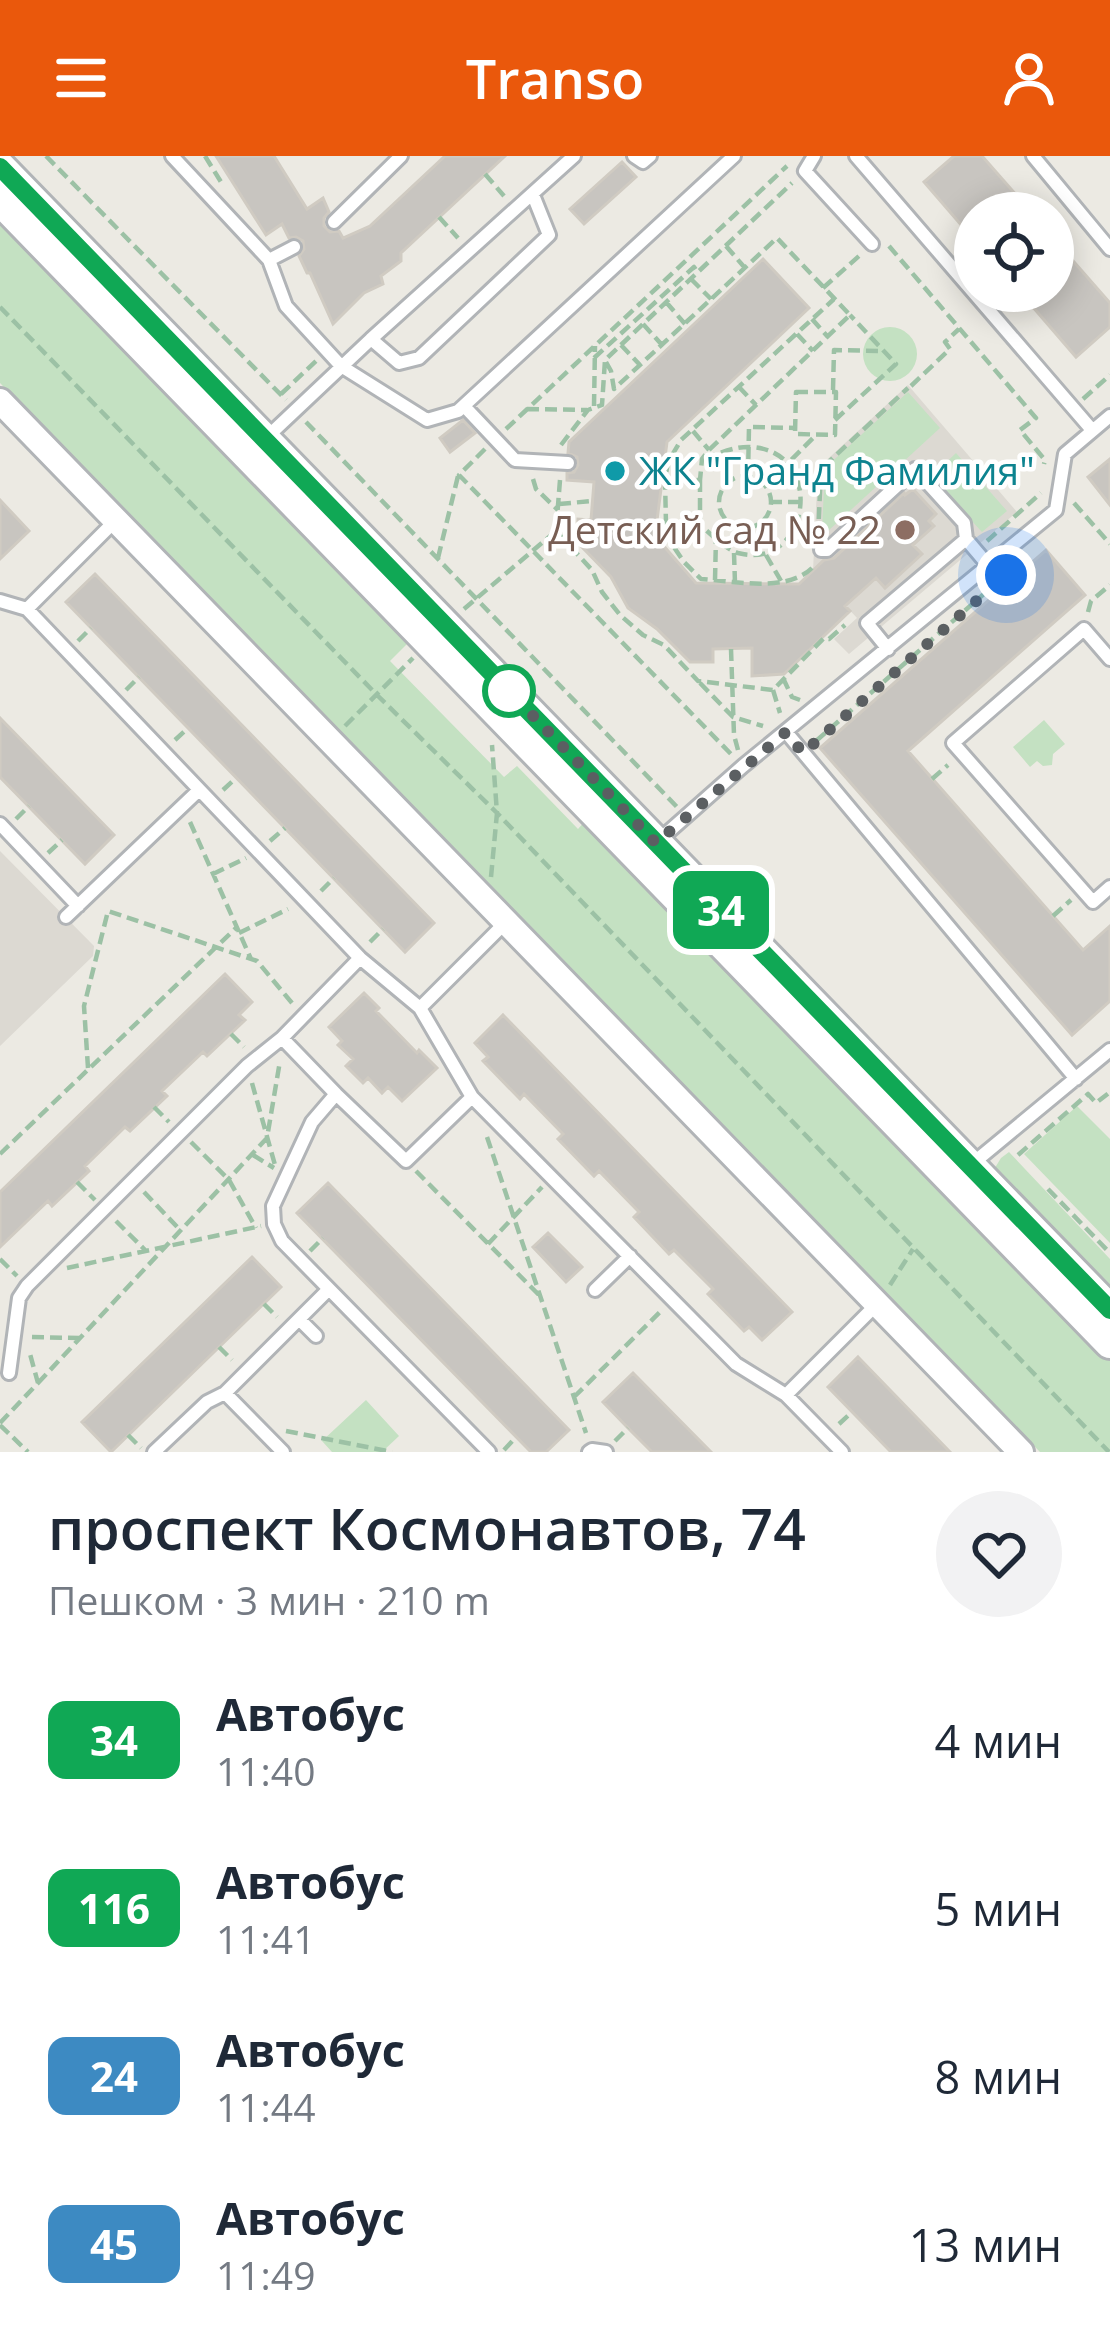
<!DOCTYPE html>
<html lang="ru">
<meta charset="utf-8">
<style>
:root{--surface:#fff;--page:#f2f2f3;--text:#1f2937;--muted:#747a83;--accent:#ea580c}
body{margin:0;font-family:"Open Sans",sans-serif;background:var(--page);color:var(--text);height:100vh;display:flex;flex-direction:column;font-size:45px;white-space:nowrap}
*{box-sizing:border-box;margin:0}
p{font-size:39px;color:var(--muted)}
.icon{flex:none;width:66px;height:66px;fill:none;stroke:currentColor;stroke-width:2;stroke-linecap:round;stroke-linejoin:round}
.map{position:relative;height:1296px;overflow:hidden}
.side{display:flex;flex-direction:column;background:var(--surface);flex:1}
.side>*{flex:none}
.badge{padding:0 24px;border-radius:18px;font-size:42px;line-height:78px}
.tools{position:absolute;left:954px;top:36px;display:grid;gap:24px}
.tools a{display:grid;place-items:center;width:120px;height:120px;border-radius:50%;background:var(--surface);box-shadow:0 6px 30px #0003;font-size:60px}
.you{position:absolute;width:60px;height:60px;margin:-30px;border:9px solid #fff;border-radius:50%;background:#1a73e8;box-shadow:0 0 0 18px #1a73e833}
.map>.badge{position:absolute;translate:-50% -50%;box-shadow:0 0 0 6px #fff}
.round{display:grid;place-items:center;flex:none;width:126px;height:126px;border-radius:63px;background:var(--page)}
.overview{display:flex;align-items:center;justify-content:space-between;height:204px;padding:0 48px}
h1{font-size:57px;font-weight:600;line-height:90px}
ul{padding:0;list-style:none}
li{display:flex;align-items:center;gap:36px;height:168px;padding:0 48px}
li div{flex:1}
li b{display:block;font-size:45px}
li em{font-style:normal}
li .badge{min-width:132px;font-weight:700;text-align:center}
header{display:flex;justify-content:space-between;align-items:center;height:156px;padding:0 48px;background:var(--accent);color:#fff;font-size:54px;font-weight:600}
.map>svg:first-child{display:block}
.education{fill:#dcd9d2}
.green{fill:#c4e1c2}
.building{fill:#c8c5c0;stroke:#d0cbc2;stroke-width:3}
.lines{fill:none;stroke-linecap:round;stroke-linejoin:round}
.service-casing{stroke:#b1b4b7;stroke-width:18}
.minor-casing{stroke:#b1b4b7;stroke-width:30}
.tertiary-casing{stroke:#b1b4b7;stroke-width:36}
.path{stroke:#9cc1a5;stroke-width:4.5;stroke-dasharray:12 6;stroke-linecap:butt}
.service{stroke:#fff;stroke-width:12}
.minor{stroke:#fff;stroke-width:24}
.tertiary{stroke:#fff;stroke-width:30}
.line-casing{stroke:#fff;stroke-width:27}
.line{stroke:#10a855;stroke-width:18}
.walk{stroke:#5b5f62;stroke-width:12;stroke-dasharray:0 21.6}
.culture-dot{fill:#0f9aa8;stroke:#fff;stroke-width:4.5}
.education-dot{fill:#8d6e63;stroke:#fff;stroke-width:4.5}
.stop-dot{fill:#fff;stroke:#10a855;stroke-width:6}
.labels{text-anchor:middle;stroke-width:9;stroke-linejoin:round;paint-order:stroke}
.culture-label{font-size:39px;fill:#0d838f;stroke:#fff;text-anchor:start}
.education-label{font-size:39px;fill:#785e54;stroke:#fff;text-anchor:end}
</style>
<header><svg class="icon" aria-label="menu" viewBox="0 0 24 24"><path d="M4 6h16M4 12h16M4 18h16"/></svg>Transo<svg class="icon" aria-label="person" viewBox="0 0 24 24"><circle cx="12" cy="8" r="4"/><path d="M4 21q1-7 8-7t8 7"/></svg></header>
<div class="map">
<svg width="1110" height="1296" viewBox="0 0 1110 1296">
<rect width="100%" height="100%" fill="#eceae3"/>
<!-- education -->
<path class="education" d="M908,229L1017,356L849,498L834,483L857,462L813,415L818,312Z
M0,695L94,790L93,800L0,890Z"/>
<!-- green -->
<path class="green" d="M0,62L411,484L390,505L504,621L517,610L578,673L586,664L1110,1205V1296H1040L0,227Z
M863 198a27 27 0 1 1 54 0a27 27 0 1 1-54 0Z
M908,236L940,272L828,375L822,374L825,312Z
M956,297L1007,355L982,376L931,321Z
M1044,564L1065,588L1053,598L1052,609L1043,610L1037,605L1030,611L1013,591Z
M1077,950L1110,983V1087L1024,998Z
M1009,996L1110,1103V1136L993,1015L1001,1002Z
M366,1244L399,1280L382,1296H332L322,1285Z"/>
<!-- building -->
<path class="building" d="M216,0H274L307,53L323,42L329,56L324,62V70L330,76L339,75L343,82L370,70L445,0H505L401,97V105L381,120L383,128L364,137L333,168L310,117H307L299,100L304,93L303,85L296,81L289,82L282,68L266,79Z
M954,0H982L1032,57H975V85L924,26Z
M622,6L636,21L584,68L570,53Z
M1053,82L1110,147V171L1076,201L1019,135H1053Z
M763,103L809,152L667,286L655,380L696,427L799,428L824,404L834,402L904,337L905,339L913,333L936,358L929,365L934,370L913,389L922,398L885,432L876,422L845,450L850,455L784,518L752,520V492L713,493V506H690L657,473L628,452L611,421L577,386L578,363L591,364L594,326L567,324V317L574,316L578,309L577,301L568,297L569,286Z
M463,264L475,277L450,296L440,282Z
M1110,303V349L1088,321Z
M0,344L29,375L0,403Z
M1046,394L1085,439L908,595L1083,794L1110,770V845L1072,879L820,592Z
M95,418L434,767L405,796L66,446Z
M0,562L114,679L85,708L0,621Z
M225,818L252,846L239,859L245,864L207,900L203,896L162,935L167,940L130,975L125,971L85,1010L89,1015L52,1050L48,1045L0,1091V1036Z
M364,837L379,852L376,855L417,897L419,894L437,912L402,945L388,931L382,937L368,922L363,927L346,910L353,903L338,889L342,885L329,871Z
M503,859L792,1156L762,1184L749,1171L744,1175L708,1138L713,1133L674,1094L669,1098L634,1061L639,1056L599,1015L594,1020L558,983L563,978L524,938L520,943L483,905L488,901L475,887Z
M328,1027L569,1274L546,1296H531L297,1057Z
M548,1077L582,1111L566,1126L533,1091Z
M252,1101L281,1131L111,1296L82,1266Z
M858,1201L950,1296H891L828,1231Z
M633,1217L711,1296H652L628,1272L603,1246Z"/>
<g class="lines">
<defs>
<path id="service" d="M172,0L269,104L294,91
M634,0L643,6L650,0
M814,0L805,15L872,88
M856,0L1092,274
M1033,0L1110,93
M334,66L401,0
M269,104L286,150L341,210L427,264L458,255L734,0
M371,183L399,207L419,202L549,79L533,39
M464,250L515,304L568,307
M265,283L371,183L574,0
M821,394H827L915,313L964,367L966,383
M0,445L27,453L360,802L420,852L472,941L736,1208L786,1239L842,1296
M27,453L115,365
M888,493L867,467L966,383L988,409
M1110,503L1084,473L953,587L1093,746L1110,731
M786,576L1076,923
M0,668L78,750
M657,686L743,610L1056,354L1065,298L1110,260
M66,761L198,635
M420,852L506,766
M282,882L336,938L312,966L273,1050L274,1068L282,1085L489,1296
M336,938L406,1005L472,941
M972,1008L1110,894
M595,1134L630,1100
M299,1163L316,1180
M9,1217L19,1142L27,1130L247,910L282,882L360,802
M225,1237L283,1296
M786,1239L877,1148
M154,1296L207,1246L225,1237L329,1133
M589,1296L592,1294L606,1296"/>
<path id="minor" d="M0,245L1021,1296"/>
<path id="tertiary" d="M0,11L1110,1154
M0,44L1110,1187"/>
</defs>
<!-- service casing -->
<use href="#service" class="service-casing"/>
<!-- minor casing -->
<use href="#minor" class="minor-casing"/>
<!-- tertiary casing -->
<use href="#tertiary" class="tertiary-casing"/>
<!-- path -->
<path class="path" d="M46,0L286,244
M205,0L221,26
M485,18L504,40
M439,61L458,82
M726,90L745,112
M889,90L1036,262L1020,274L1045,304L1044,308
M691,123L711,143
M823,132L859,100
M666,146L685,168
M0,151L377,539L497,657L1109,1296
M812,163L828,181
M643,168L662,189
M797,178L813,195
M621,189L640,209
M594,202L694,111L696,114
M606,206L611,215L614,233L777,82L850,159L709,294L702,303L700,324H665L661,328
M911,230L950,193L945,186L959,173
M739,231L756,249
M833,234L834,194L884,195
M796,236H836L835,279L795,278Z
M281,238L316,205
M1083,243L1110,219
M594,250L595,190
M527,253L587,254
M835,264L896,208L850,159
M306,266L677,651
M506,273L787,10
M693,275L709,294
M561,289L588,254L602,249L605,204L792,27
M485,293L459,319L731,598
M719 346a26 26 0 1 1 52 0a26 26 0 1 1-52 0Z
M748,321L749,271L795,272
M533,323L536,333L558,354
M560,324L556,375L592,414L602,436L620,459L643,479L664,489L698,525L773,534L824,482L829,483L845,469
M700,324V369C711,378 725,393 738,397C810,416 827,295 751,291C736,290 720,297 706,302
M766,329L817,278
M770,346H800
M1074,347L1110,388
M559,348L592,345
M666,368L700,369
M818,381L821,313L908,232
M987,385L1041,337
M734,397L735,427
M766,399L781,425
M438,402L458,320
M812,412C786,437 735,425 701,423L684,406L669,384L666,368L665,324L668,306L681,284L834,143
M715,424L716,381
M464,453L556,375
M1088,456L1091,445L1110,429
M78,485L91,472
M731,493L734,579L738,594
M783,522L792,541L800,544
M700,527L733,561L763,570
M126,534L139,521
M773,534L780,557
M345,570L413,502
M175,584L188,572
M816,585L993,430
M932,623L948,609
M223,634L236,622
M16,663L29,650
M190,666L251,803
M270,685L285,672
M48,697L62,684
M213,718L246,702
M491,721L497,657L492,589
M321,735L334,722
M1053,760L1071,744
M239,777L288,753
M370,786L383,773
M231,878L244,891
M88,912L84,850L108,755L257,805L292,847
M252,927L275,1009
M154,951L169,966
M487,981L586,1277
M191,986L229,1024L256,1072
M0,998L237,771
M253,999L274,1012
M1018,999L1088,938L1096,947L1110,936
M416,1015L539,1139
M77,1026L95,1044
M1048,1033L1110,1097
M144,1036L181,1075
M116,1065L146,1095
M488,1088L542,1031
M310,1095L323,1082
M0,1103L17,1120
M67,1112L261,1070
M890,1129L913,1093
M264,1148L277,1161
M32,1181L79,1182
M219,1191L232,1204
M38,1227L267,982L280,905
M574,1241L660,1156
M0,1267L38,1227L30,1198
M839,1268L852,1256
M0,1269L28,1296
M286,1275L392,1296
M128,1279L141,1292
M615,1285L628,1272
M504,1294L516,1281"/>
<!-- service -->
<use href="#service" class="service"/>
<!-- minor -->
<use href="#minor" class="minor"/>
<!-- tertiary -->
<use href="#tertiary" class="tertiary"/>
</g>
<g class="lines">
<defs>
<path id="line" d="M0,11L1110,1154"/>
</defs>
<!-- line casing -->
<use href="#line" class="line-casing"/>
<!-- line -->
<use href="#line" class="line"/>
<!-- walk -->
<path class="walk" d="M509,535L506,532L656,687L786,576L803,597L1006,419"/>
</g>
<!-- markers -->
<circle class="culture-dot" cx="615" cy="315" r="12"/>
<circle class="education-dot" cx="905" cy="374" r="12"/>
<circle class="stop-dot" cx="509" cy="535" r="24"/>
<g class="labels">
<!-- culture labels -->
<g class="culture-label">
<text x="639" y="329">ЖК "Гранд Фамилия"</text>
</g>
<!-- education labels -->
<g class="education-label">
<text x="881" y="388">Детский сад № 22</text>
</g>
</g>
</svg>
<div class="tools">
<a><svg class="icon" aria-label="locate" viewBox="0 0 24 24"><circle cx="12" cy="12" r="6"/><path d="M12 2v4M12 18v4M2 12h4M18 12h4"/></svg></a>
</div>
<div class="you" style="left:1006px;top:419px"></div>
<b class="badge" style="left:721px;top:754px;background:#10a855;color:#fff">34</b>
</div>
<section class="side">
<div class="overview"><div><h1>проспект Космонавтов, 74</h1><p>Пешком · 3 мин · 210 m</p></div><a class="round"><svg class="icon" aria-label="heart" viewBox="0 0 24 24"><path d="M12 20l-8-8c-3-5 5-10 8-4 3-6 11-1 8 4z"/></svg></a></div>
<ul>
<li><span class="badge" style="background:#10a855;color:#fff">34</span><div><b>Автобус</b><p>11:40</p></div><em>4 мин</em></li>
<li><span class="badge" style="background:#10a855;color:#fff">116</span><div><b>Автобус</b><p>11:41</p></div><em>5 мин</em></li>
<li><span class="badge" style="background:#3d8ac2;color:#fff">24</span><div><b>Автобус</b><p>11:44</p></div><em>8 мин</em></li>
<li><span class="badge" style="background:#3d8ac2;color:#fff">45</span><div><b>Автобус</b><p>11:49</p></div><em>13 мин</em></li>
</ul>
</section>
